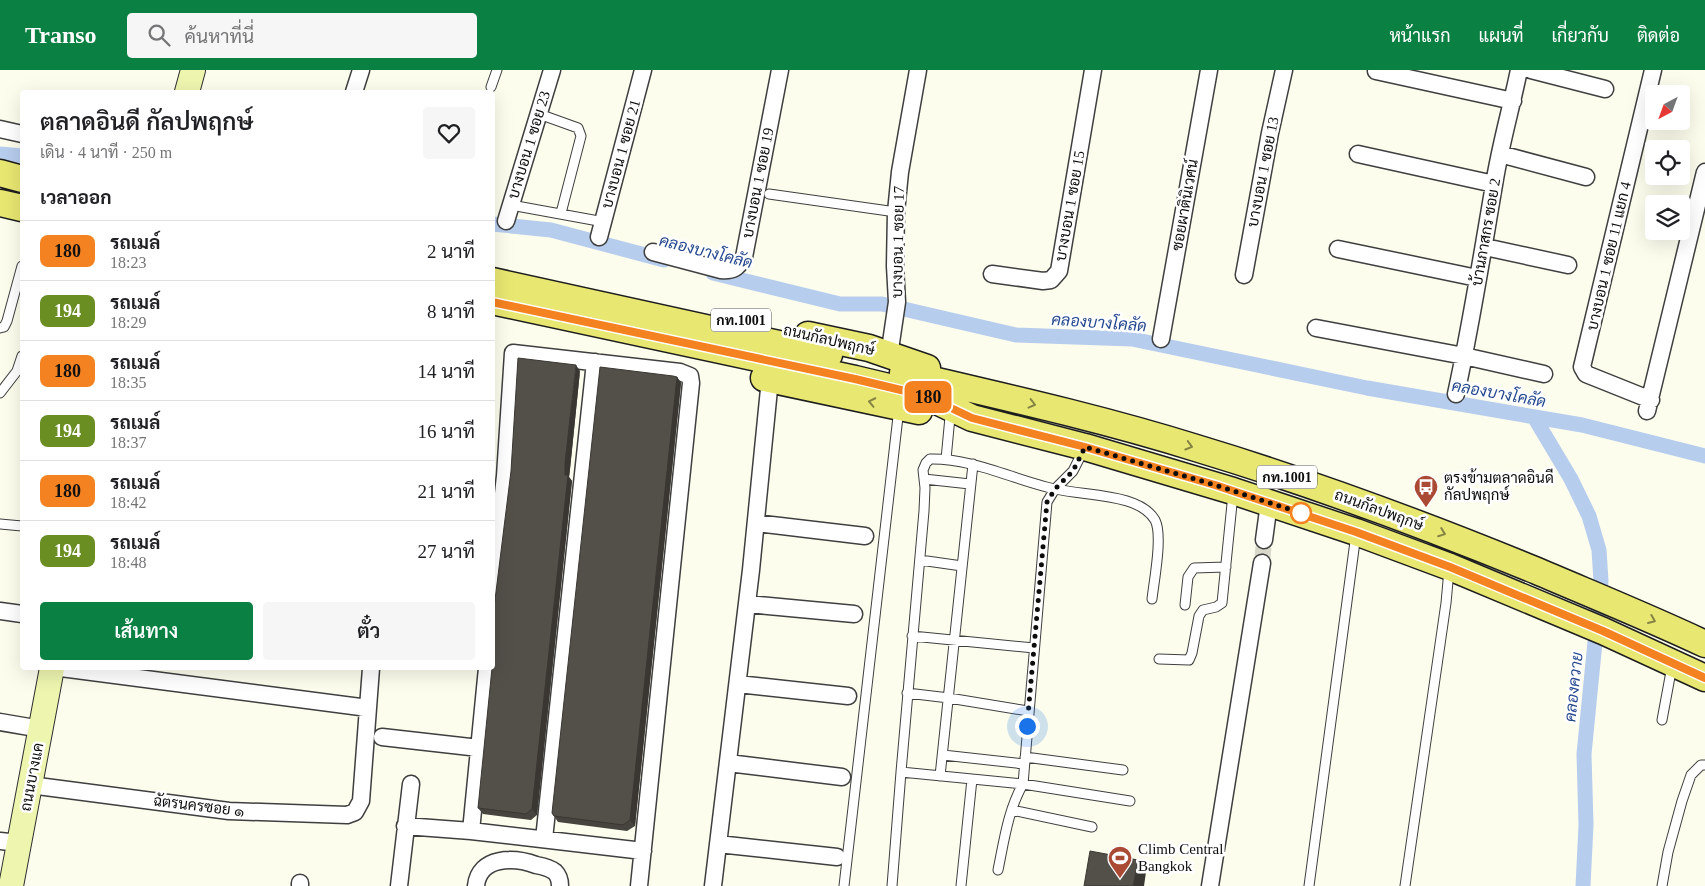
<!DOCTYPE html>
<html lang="th">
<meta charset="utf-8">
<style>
:root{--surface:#fff;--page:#f6f6f6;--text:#202124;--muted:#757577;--line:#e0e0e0;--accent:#0b8043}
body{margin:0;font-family:"Times New Roman",Sarabun,serif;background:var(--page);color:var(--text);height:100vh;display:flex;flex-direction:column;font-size:19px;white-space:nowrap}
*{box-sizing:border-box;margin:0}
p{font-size:16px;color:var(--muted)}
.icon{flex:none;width:28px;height:28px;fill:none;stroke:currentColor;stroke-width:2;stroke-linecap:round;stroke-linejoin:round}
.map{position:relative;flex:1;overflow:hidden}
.side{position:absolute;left:20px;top:20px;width:475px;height:580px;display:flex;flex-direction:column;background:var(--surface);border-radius:5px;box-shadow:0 5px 20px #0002}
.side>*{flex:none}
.badge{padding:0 10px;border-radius:8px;font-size:18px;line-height:32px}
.needle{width:32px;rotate:221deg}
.controls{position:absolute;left:1645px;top:15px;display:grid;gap:10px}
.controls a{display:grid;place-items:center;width:45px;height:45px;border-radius:5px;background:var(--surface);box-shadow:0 5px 20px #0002;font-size:25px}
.you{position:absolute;width:25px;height:25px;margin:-12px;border:4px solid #fff;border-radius:50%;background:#1a73e8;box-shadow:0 0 0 8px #1a73e833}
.map>.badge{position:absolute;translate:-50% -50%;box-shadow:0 0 0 2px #fff}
h2{padding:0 20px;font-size:19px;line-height:45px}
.round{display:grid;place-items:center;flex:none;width:52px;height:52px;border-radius:5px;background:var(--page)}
.headline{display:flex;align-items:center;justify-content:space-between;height:85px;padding:0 20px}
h1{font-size:24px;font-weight:600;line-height:38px}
.primary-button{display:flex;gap:10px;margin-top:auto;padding:10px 20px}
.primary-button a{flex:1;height:58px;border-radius:5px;background:var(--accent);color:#fff;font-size:20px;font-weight:600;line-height:58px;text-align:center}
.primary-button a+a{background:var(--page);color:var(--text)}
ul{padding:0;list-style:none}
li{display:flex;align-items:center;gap:15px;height:60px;padding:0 20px;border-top:1px solid var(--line)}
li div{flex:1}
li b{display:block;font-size:19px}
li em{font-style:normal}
li .badge{min-width:55px;font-weight:700;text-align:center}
header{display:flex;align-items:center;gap:30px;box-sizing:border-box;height:70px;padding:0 25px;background:var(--accent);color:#fff}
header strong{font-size:24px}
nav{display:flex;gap:28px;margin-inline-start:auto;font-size:18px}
.search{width:350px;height:45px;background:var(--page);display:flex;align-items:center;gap:12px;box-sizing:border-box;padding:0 18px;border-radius:5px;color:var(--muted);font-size:19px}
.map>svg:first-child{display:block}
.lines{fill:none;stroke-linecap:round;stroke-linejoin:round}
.canal{stroke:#b7cdee;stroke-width:15}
.street-tunnel{stroke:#d8d9cb;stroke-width:16;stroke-dasharray:16 8;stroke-linecap:butt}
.lane-casing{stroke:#3f3f3f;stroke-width:11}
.street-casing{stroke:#3f3f3f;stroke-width:19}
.secondary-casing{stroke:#2e2e2e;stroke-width:26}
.primary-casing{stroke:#1d1d1d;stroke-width:29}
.lane{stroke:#fff;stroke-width:9}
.street{stroke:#fff;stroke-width:16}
.secondary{stroke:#edf5af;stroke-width:24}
.primary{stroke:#e8e771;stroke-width:26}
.wall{fill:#47443f}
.shaded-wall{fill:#3a3733}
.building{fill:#534f49;stroke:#3a3733}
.oneway{stroke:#858444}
.line-casing{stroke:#fff;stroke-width:11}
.line{stroke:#f58220;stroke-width:8}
.walk{stroke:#0c0c0c;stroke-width:5;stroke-dasharray:0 9}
.stop-dot{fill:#fff;stroke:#f58220;stroke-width:2.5}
.labels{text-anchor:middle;stroke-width:5;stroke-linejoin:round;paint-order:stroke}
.shield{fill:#fff;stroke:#555;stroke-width:1}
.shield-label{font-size:14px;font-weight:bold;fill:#0c0c0c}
.street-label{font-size:15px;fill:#0c0c0c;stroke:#fff}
.poi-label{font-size:15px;fill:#0c0c0c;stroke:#fff;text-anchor:start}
.water-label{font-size:16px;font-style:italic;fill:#24488e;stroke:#fff}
</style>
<header>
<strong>Transo</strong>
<div class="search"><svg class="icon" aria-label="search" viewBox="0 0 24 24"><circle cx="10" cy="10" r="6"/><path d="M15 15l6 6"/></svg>ค้นหาที่นี่</div>
<nav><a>หน้าแรก</a><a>แผนที่</a><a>เกี่ยวกับ</a><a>ติดต่อ</a></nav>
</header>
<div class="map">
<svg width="1705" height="816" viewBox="0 0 1705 816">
<rect width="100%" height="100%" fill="#fcfded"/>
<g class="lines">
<!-- canal -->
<path class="canal" d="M0,84L22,86
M492,154L551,160L664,190
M713,203L840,234H882L1016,265L1132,269L1367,318L1582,355L1705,386
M1534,347L1571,409L1589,446L1599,480L1601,511L1584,684L1586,755L1583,816"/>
<!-- street-tunnel -->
<path class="street-tunnel" d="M1262,493L1264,470"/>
<defs>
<path id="lane" d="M491,17L497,0
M539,44L578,58L581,66L561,143
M769,124L896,142
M511,135L604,152
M0,258L4,257L7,251L22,196
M0,323L17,301L22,286
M946,389L950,347
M924,409L970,414
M0,454L22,456
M920,490L962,496
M1185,535L1188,507L1194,498L1226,497
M912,566L1034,578
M1159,589L1189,590L1192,583L1199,546L1203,540L1216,537L1222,533L1233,424
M907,623L949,628L1028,641
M1662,650L1672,596
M943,685L1024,694
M1025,687L1123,700
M901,702L924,441L925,418L923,400L926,393L930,389C973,388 1014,410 1055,419C1079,424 1104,424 1127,431C1137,434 1149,440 1155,450C1163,465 1154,511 1152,529
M940,706L973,394
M1012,740L1092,757
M998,800C1004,771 1008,740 1023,714L1047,432L1055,419L1073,401L1084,379
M844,816L899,338
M892,816L901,702L1023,714L1130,731
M961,816L972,709
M1309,816L1356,464
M1405,816L1446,533L1449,500
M1662,816L1668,782L1682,731L1691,705L1701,695H1705"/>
<path id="street" d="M1531,0L1605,19
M1376,1L1513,31
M354,22L361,0
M0,59L22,64
M1358,84L1494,114
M1500,84L1586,107
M506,151L552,0
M599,167L643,0
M1485,177L1568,195
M1338,179L1477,208
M653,182L721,200C733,201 738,198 744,187L780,0
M992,204L1043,211L1051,210L1059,201L1093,0
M1244,205L1270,63L1284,0
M1316,258L1464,286L1544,304
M1161,269L1209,0
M889,286L897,232L895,196L896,142L900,102L918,0
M1456,324C1471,255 1482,185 1494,115C1500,76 1511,39 1519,0
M1651,330L1586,304L1582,297L1653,0
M1647,341L1705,102
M756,453L865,466
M1264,470L1269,433
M492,523L505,406L513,283L680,302L690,306L691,313L639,816
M747,534L854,544
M0,541L22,544
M61,598L368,638
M738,614L848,626
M0,652L41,659
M382,667L479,678
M728,693L842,707
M30,715L229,741L347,745L355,742L361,731L371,598
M405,756L471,761L643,781
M471,761L487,598
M544,769L595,292
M0,771L19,773
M718,774L837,787
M300,816V813
M399,816L411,714
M476,816C479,786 514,787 536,795C542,796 550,798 555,802C559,806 560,810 560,816
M713,816L751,500L770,309
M1210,816L1262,493"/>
<path id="secondary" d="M187,22L193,0
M11,816L52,598"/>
<path id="primary" d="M0,103L22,109
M0,133L22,138
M492,211L829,285
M492,231L855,309L926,326L972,348L1085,377L1233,421L1356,462L1450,497L1603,561L1705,608
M808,265L869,278L927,298
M903,303C1001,326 1100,348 1196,378C1312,413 1425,455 1537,501C1593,525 1650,548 1705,574
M764,308L919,341"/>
</defs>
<!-- lane casing -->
<use href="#lane" class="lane-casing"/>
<!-- street casing -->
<use href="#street" class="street-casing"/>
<!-- secondary casing -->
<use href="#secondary" class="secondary-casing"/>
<!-- primary casing -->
<use href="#primary" class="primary-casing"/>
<!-- lane -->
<use href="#lane" class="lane"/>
<!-- street -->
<use href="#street" class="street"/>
<!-- secondary -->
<use href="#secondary" class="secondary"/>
<!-- primary -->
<use href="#primary" class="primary"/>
</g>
<!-- wall -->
<path class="wall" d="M580,301L570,399L569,407L572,411L537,745L531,750L483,744L478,738Z
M677,307L681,313L635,756L627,761L558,752L552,743Z"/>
<!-- shaded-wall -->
<path class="shaded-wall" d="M576,295L580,301L570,399L569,407L572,411L537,745L532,739L565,393Z
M677,307L681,313L635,756L630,750Z
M1138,790L1146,802L1144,816H1133Z"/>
<!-- building -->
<path class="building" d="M518,288L576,295L565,393V405H568L532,739L526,744L478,738L492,598V554L511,401Z
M600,297L673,306L677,307L630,750L623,755L554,746L552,743Z
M1090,781L1138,790L1133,816H1084Z"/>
<!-- one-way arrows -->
<defs><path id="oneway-chevron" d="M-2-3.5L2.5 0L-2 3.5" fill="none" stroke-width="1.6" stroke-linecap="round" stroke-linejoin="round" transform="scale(1.25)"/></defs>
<g class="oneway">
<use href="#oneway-chevron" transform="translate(872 332) rotate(-168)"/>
<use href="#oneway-chevron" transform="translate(1032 334) rotate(14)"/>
<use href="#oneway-chevron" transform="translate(1189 376) rotate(16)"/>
<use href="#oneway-chevron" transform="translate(1442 463) rotate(21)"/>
<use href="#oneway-chevron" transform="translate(1652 550) rotate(23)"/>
</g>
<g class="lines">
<defs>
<path id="line" d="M492,232L855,309L926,326L972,348L1085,377L1215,415L1356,462L1450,497L1603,561L1705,608"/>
</defs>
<!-- line casing -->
<use href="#line" class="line-casing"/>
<!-- line -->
<use href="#line" class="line"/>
<!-- walk -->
<path class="walk" d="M1027,656L1047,432L1055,419L1073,401L1085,377L1215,415L1304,444L1301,443"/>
</g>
<!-- icons -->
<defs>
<symbol id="bus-pin" viewBox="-11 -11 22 30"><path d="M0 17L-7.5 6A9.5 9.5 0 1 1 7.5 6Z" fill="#ab4a34" stroke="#fff"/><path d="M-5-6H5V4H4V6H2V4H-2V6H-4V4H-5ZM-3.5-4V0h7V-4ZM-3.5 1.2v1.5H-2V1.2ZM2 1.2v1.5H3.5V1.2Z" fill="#fff"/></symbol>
<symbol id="stadium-pin" viewBox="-11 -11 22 30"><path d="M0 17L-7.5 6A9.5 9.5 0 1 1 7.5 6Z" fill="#ab4a34" stroke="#fff"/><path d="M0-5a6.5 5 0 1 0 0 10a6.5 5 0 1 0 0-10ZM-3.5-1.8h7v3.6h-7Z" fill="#fff"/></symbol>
</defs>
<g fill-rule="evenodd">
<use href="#bus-pin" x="1412" y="403" width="28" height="38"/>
<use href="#stadium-pin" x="1106" y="774" width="28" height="38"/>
</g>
<!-- markers -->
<circle class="stop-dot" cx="1301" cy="443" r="10"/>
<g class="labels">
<!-- shield labels -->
<g class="shield">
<rect x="711" y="238.5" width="60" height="23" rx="4"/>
<rect x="1257" y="395.5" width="60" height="23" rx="4"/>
</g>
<g class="shield-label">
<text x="741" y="255">กท.1001</text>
<text x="1287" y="412">กท.1001</text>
</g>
<!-- street labels -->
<g class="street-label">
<text transform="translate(529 75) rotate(-73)" y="5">บางบอน 1 ซอย 23</text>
<text transform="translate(621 84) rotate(-75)" y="5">บางบอน 1 ซอย 21</text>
<text transform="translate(1263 102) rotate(-79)" y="5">บางบอน 1 ซอย 13</text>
<text transform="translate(758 113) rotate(-79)" y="5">บางบอน 1 ซอย 19</text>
<text transform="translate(1185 135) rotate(-80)" y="5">ซอยผาตินิเวศน์</text>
<text transform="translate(1070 136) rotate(-80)" y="5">บางบอน 1 ซอย 15</text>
<text transform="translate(1486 162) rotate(-80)" y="5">บ้านภาสกร ซอย 2</text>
<text transform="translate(898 172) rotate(-89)" y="5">บางบอน 1 ซอย 17</text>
<text transform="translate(1609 186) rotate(-77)" y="5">บางบอน 1 ซอย 11 แยก 4</text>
<text transform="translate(829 270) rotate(13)" y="5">ถนนกัลปพฤกษ์</text>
<text transform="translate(1379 440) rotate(20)" y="5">ถนนกัลปพฤกษ์</text>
<text transform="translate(32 707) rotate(-79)" y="5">ถนนบางแค</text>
<text transform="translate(199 736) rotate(7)" y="5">ฉัตรนครซอย ๑</text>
</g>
<!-- poi labels -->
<g class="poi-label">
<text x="1444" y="413">ตรงข้ามตลาดอินดี<tspan x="1444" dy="17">กัลปพฤกษ์</tspan></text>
<text x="1138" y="784">Climb Central<tspan x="1138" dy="17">Bangkok</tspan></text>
</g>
<!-- water labels -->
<g class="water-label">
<text transform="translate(706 181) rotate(14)" y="6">คลองบางโคลัด</text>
<text transform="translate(1099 252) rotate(4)" y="6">คลองบางโคลัด</text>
<text transform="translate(1499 323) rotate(10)" y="6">คลองบางโคลัด</text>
<text transform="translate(1573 617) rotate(-84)" y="6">คลองควาย</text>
</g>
</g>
</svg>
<div class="controls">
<a><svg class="needle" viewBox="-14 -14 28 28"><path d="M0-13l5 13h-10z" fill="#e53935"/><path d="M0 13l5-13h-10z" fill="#757577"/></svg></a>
<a><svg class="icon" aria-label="locate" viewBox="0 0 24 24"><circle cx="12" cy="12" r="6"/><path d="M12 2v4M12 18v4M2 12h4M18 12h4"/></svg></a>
<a><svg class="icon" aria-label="layers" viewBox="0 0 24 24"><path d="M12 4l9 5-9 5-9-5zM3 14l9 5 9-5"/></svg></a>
</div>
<div class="you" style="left:1027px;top:656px"></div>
<b class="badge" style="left:928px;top:327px;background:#f58220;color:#111">180</b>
<section class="side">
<div class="headline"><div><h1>ตลาดอินดี กัลปพฤกษ์</h1><p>เดิน · 4 นาที · 250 m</p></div><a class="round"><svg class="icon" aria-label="heart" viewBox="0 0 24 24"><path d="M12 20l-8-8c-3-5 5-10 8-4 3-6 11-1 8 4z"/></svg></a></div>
<h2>เวลาออก</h2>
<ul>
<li><span class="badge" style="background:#f58220;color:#111">180</span><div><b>รถเมล์</b><p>18:23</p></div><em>2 นาที</em></li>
<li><span class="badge" style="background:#6b8e23;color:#fff">194</span><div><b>รถเมล์</b><p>18:29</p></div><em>8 นาที</em></li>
<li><span class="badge" style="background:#f58220;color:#111">180</span><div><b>รถเมล์</b><p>18:35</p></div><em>14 นาที</em></li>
<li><span class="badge" style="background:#6b8e23;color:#fff">194</span><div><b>รถเมล์</b><p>18:37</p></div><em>16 นาที</em></li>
<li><span class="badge" style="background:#f58220;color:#111">180</span><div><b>รถเมล์</b><p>18:42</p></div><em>21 นาที</em></li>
<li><span class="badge" style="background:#6b8e23;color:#fff">194</span><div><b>รถเมล์</b><p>18:48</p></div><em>27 นาที</em></li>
</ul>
<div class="primary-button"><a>เส้นทาง</a><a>ตั๋ว</a></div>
</section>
</div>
